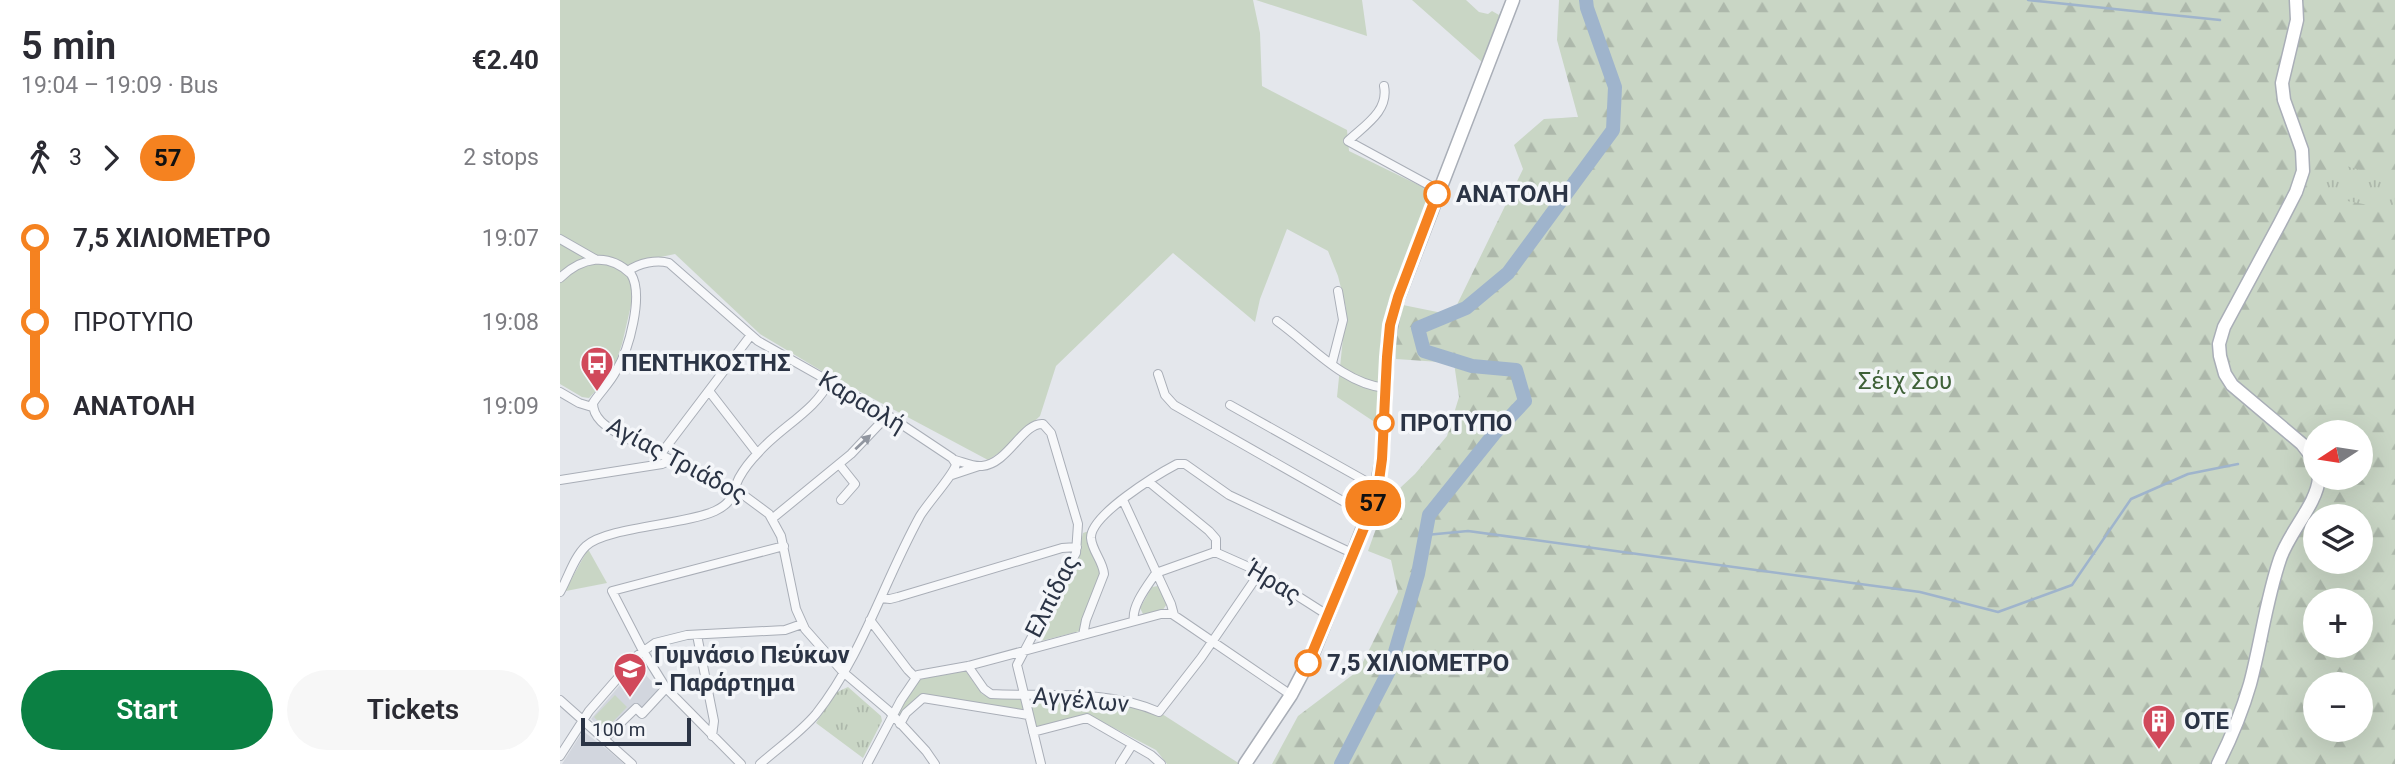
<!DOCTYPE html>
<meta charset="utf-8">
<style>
:root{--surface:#fff;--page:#f7f7f7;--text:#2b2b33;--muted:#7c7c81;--accent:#0b8043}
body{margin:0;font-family:Roboto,sans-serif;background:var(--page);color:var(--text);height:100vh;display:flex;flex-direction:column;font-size:26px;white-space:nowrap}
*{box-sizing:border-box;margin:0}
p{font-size:23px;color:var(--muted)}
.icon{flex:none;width:38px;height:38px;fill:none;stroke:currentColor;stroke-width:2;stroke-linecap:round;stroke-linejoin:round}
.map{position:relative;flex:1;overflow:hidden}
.panel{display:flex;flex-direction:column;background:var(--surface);width:560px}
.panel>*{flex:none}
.badge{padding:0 14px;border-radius:23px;font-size:24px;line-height:46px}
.needle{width:46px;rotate:258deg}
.fabs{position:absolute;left:1743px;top:420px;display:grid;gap:14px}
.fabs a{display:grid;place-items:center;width:70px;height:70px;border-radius:50%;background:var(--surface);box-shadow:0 7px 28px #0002;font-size:35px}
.scale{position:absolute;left:21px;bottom:18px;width:110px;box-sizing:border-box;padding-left:7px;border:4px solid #2b3445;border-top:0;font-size:19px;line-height:24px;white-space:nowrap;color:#2b3445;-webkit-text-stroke:5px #f4f6f9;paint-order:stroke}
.map>.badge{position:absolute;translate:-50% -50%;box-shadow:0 0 0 4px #fff}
.legs{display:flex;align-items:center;gap:10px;height:77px;padding:0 21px;font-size:23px}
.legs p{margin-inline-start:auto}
.head{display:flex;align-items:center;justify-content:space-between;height:119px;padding:0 21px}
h1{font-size:38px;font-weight:600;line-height:52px}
.button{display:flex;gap:14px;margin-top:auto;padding:14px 21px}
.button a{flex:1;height:80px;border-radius:42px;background:var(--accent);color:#fff;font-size:28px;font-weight:600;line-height:80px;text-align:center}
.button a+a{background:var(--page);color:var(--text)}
ul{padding:0 21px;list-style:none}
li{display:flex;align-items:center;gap:24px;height:84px;font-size:26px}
li i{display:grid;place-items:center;width:10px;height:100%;margin:0 9px;background:currentColor}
li i::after{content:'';width:18px;height:18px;margin:-9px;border:5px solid;border-radius:50%;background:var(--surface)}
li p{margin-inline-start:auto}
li:first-child i{background:linear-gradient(#0000 50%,currentColor 0)}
li:last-child i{background:linear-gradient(currentColor 50%,#0000 0)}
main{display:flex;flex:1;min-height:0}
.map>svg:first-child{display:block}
.built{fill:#d2d6de}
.grass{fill:#c9d6c5}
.forest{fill:url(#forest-firs);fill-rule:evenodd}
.park{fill:url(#park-tufts)}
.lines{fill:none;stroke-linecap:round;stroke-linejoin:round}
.stream{stroke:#9fb4cc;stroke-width:2.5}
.river{stroke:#9fb4cc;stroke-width:14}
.street-casing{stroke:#a9aeb7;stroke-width:10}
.secondary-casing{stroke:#a9aeb7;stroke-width:15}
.street{stroke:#f7f8fa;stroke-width:8}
.secondary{stroke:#fff;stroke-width:12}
.oneway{fill:#9196a0}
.line-1-casing{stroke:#fff;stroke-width:16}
.line-1{stroke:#f58220;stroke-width:10}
.stop-1-dot{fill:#fff;stroke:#f58220;stroke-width:3.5}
.labels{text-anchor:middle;stroke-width:7;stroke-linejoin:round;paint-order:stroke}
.stop-label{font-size:24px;font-weight:bold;fill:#2b3445;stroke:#f4f6f9;text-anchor:start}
.poi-label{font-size:24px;font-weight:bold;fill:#2b3445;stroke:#f4f6f9;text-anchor:start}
.park-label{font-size:24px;fill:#3f6138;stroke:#f4f6f9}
.street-label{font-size:24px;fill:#2b3445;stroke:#f4f6f9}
</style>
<main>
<section class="panel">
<div class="head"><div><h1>5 min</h1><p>19:04 – 19:09 · Bus</p></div><b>€2.40</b></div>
<div class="legs"><svg class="icon" aria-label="walk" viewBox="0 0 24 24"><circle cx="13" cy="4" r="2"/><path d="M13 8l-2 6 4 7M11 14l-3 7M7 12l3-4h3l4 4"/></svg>3<svg class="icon" aria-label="forward" viewBox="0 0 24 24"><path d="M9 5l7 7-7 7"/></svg><b class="badge" style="background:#f58220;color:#111">57</b><p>2 stops</p></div>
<ul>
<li><i style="color:#f58220"></i><b>7,5 ΧΙΛΙΟΜΕΤΡΟ</b><p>19:07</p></li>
<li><i style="color:#f58220"></i><span>ΠΡΟΤΥΠΟ</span><p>19:08</p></li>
<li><i style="color:#f58220"></i><b>ΑΝΑΤΟΛΗ</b><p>19:09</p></li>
</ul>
<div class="button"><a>Start</a><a>Tickets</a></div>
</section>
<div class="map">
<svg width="1835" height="764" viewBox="0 0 1835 764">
<defs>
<pattern id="forest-firs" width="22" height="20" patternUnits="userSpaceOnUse" patternTransform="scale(1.75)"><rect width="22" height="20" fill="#c9d6c5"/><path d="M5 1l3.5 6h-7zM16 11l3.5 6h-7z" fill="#adb8ab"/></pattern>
<pattern id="park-tufts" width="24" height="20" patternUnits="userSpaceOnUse" patternTransform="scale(1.75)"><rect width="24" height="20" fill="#c9d6c5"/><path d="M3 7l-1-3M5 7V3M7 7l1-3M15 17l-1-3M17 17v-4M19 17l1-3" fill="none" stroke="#adb8ab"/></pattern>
</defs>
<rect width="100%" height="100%" fill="#e4e7ec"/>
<!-- built -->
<path class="built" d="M77,665L100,691L81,711L76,707L47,734L31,719Z
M23,731L49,751L64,764H2Z"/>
<!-- grass -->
<path class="grass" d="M0,0H693L700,33L702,86L787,130L789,151L875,193L827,311L816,423L777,397L786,308L778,276L768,251L727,229L700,299L695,322L613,253L496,366L480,416L445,449L428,460L265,373L200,334L115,254L77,262L71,279L72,301L62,344L52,373L29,398L22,397L0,384Z
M696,0H802L807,36Z
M852,0H906L919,12L928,14L932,11L939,15L946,0H951L940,28L935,27L922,62Z
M529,531V540L541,572L520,631L481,641L477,638L517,561L523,533Z
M28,549L47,583L6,591V589Z
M598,586L607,604L602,611L583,614L580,608L592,587Z
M405,670L422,694L429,697L546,700L599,712L680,764H607L596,750L533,717L477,729L473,714L413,702L365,695L341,717L337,714L358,679Z
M55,695L67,707L46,729L34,717Z"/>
<!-- forest -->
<path class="forest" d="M999,0H1835V764H712L738,716L799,670L838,592L831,560L808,551L826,501L855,474L887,436L899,397L894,363L836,359L835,333L843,305L892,315L963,169L954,145L984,119L1018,117L997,40ZM1755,432H1801V478H1755ZM1755,516H1801V562H1755ZM1755,600H1801V646H1755ZM1755,684H1801V730H1755Z"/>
<!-- park -->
<path class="park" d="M1777,163L1835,181V210L1766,197V175Z
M288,687L321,716L322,721L303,758L256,723L275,693Z"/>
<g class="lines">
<!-- stream -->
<path class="stream" d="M1468,0L1660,20
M866,535L908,531L1092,556L1360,592L1438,612L1512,585L1571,499L1628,474L1678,464"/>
<!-- river -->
<path class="river" d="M781,764L830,669L858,574L869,515L934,434L965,401L956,370L912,366L864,351L858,328L906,308L948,273L1053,130L1055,87L1027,8L1026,0"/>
<defs>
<path id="street" d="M824,86C829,111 805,125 788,141L878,190
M0,239L35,259
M68,271C79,263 97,259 109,263L198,341L320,410L392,458L396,464C395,473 367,504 360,516C324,581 302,656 256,714C240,733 218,748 200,764
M0,278C22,257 48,252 71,274C84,295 69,350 56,371C50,383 40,392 33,403C33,420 49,428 62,436L182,494L209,514L221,536L236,609L245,629L283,672L329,711L366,751L375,764
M717,321C752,346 782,383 825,388
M772,363L783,320L778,291
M598,374L605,395L614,405L809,516
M149,391L197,453
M0,392L19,403L32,407
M670,405L818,488
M100,455L191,335
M395,460C403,462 413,467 422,466C448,464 463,422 483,424L491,433L518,524L516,553L457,665L481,764
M279,464L295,484L281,500
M392,475L419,466
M0,480L102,464L111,460
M589,482L649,531L656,539V552
M563,500L611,604L614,615
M213,518L291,454L328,415
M0,592C8,578 14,557 26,546C47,527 124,525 155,511C174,502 171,494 179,478C184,469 191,460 198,453C218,429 258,409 269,381
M321,598L330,599L338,597L502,548L517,547
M310,620L348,670L355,677
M574,621C571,606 588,585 596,573L655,552L700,572L769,616
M137,635L154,721L152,736
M523,635L526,620L544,574C543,561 532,551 531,538C530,515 598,474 617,464H625L669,495L794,554
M408,666L424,689L431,694C488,697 545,689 599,712L641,658L700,572
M0,700L72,764
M340,724L346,713L363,698L468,715
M473,732L527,718L591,755L601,764
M45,738L76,708L82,714L106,688
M0,756L29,711L78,655L95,643L127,635L225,630L242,624
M181,764L106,688L83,651L52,591L224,546
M307,764L341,700L358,675L408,666L601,614H612L621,620L731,695
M560,764L572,745"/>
<path id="secondary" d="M1736,0L1737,20L1722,83L1724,100L1742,150L1743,171L1736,192L1720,223L1664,327L1659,344L1660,356L1665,374L1672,385L1742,444L1755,461
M685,764L731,695L754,651L814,500L822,459L828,342L835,306L953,0
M1658,764C1671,738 1682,712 1690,684C1701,643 1706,600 1720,559C1729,532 1757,504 1759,478"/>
</defs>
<!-- street casing -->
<use href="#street" class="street-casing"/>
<!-- secondary casing -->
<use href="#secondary" class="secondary-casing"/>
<!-- street -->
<use href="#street" class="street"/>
<!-- secondary -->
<use href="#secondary" class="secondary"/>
</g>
<!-- one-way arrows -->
<defs><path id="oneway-solid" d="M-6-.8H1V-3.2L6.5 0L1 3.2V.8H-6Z" transform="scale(1.75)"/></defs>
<use class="oneway" href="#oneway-solid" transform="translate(303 442) rotate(-43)"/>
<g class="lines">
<defs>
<path id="line-1" d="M748,663L809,516L818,488L822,459L827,357L830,325L838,297L877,194"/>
</defs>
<!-- line-1 casing -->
<use href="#line-1" class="line-1-casing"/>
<!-- line-1 -->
<use href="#line-1" class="line-1"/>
</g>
<!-- icons -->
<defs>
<symbol id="bus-pin" viewBox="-11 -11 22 30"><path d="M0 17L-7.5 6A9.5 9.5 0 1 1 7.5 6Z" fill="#d1495b" stroke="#f4f6f9"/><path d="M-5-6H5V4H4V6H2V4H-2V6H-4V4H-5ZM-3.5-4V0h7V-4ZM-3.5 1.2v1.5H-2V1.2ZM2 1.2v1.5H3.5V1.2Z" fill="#fff"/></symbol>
<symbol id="school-pin" viewBox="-11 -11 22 30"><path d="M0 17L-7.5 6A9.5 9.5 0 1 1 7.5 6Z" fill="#d1495b" stroke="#f4f6f9"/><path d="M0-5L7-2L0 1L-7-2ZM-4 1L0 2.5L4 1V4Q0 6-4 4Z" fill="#fff"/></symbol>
<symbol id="building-pin" viewBox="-11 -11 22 30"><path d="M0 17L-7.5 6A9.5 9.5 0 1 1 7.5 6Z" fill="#d1495b" stroke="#f4f6f9"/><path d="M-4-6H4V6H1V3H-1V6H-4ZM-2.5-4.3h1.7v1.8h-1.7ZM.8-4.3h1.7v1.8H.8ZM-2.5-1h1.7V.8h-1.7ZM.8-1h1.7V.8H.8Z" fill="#fff"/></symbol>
</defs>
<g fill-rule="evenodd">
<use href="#bus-pin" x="18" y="344" width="38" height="52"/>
<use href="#school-pin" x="51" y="650" width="38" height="52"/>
<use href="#building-pin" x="1580" y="702" width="38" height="52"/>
</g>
<!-- markers -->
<g class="stop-1-dot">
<circle cx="877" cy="194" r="12"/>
<circle cx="824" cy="423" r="9"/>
<circle cx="748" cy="663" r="12"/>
</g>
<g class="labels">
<!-- stop labels -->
<g class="stop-label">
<text x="896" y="202">ΑΝΑΤΟΛΗ</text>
<text x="840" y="431">ΠΡΟΤΥΠΟ</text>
<text x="767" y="671">7,5 ΧΙΛΙΟΜΕΤΡΟ</text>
</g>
<!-- poi labels -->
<g class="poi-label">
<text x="61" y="371">ΠΕΝΤΗΚΟΣΤΗΣ</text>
<text x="94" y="663">Γυμνάσιο Πεύκων<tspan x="94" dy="28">- Παράρτημα</tspan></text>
<text x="1624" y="729">ΟΤΕ</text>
</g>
<!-- park labels -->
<g class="park-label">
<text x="1345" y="389">Σέιχ Σου</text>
</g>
<!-- street labels -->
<g class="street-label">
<text transform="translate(302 402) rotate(31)" y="8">Καραολή</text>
<text transform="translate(117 460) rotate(28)" y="8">Αγίας Τριάδος</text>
<text transform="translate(714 582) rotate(31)" y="8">Ήρας</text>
<text transform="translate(492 596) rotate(-63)" y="8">Ελπίδας</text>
<text transform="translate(521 700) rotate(5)" y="8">Αγγέλων</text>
</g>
</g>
</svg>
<div class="fabs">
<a><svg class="needle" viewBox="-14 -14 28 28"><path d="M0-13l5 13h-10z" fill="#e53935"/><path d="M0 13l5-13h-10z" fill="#7c7c81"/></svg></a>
<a><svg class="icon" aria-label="layers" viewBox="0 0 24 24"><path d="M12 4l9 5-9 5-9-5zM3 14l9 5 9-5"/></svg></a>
<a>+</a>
<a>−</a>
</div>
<div class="scale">100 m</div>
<b class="badge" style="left:813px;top:503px;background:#f58220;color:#111">57</b>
</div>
</main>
